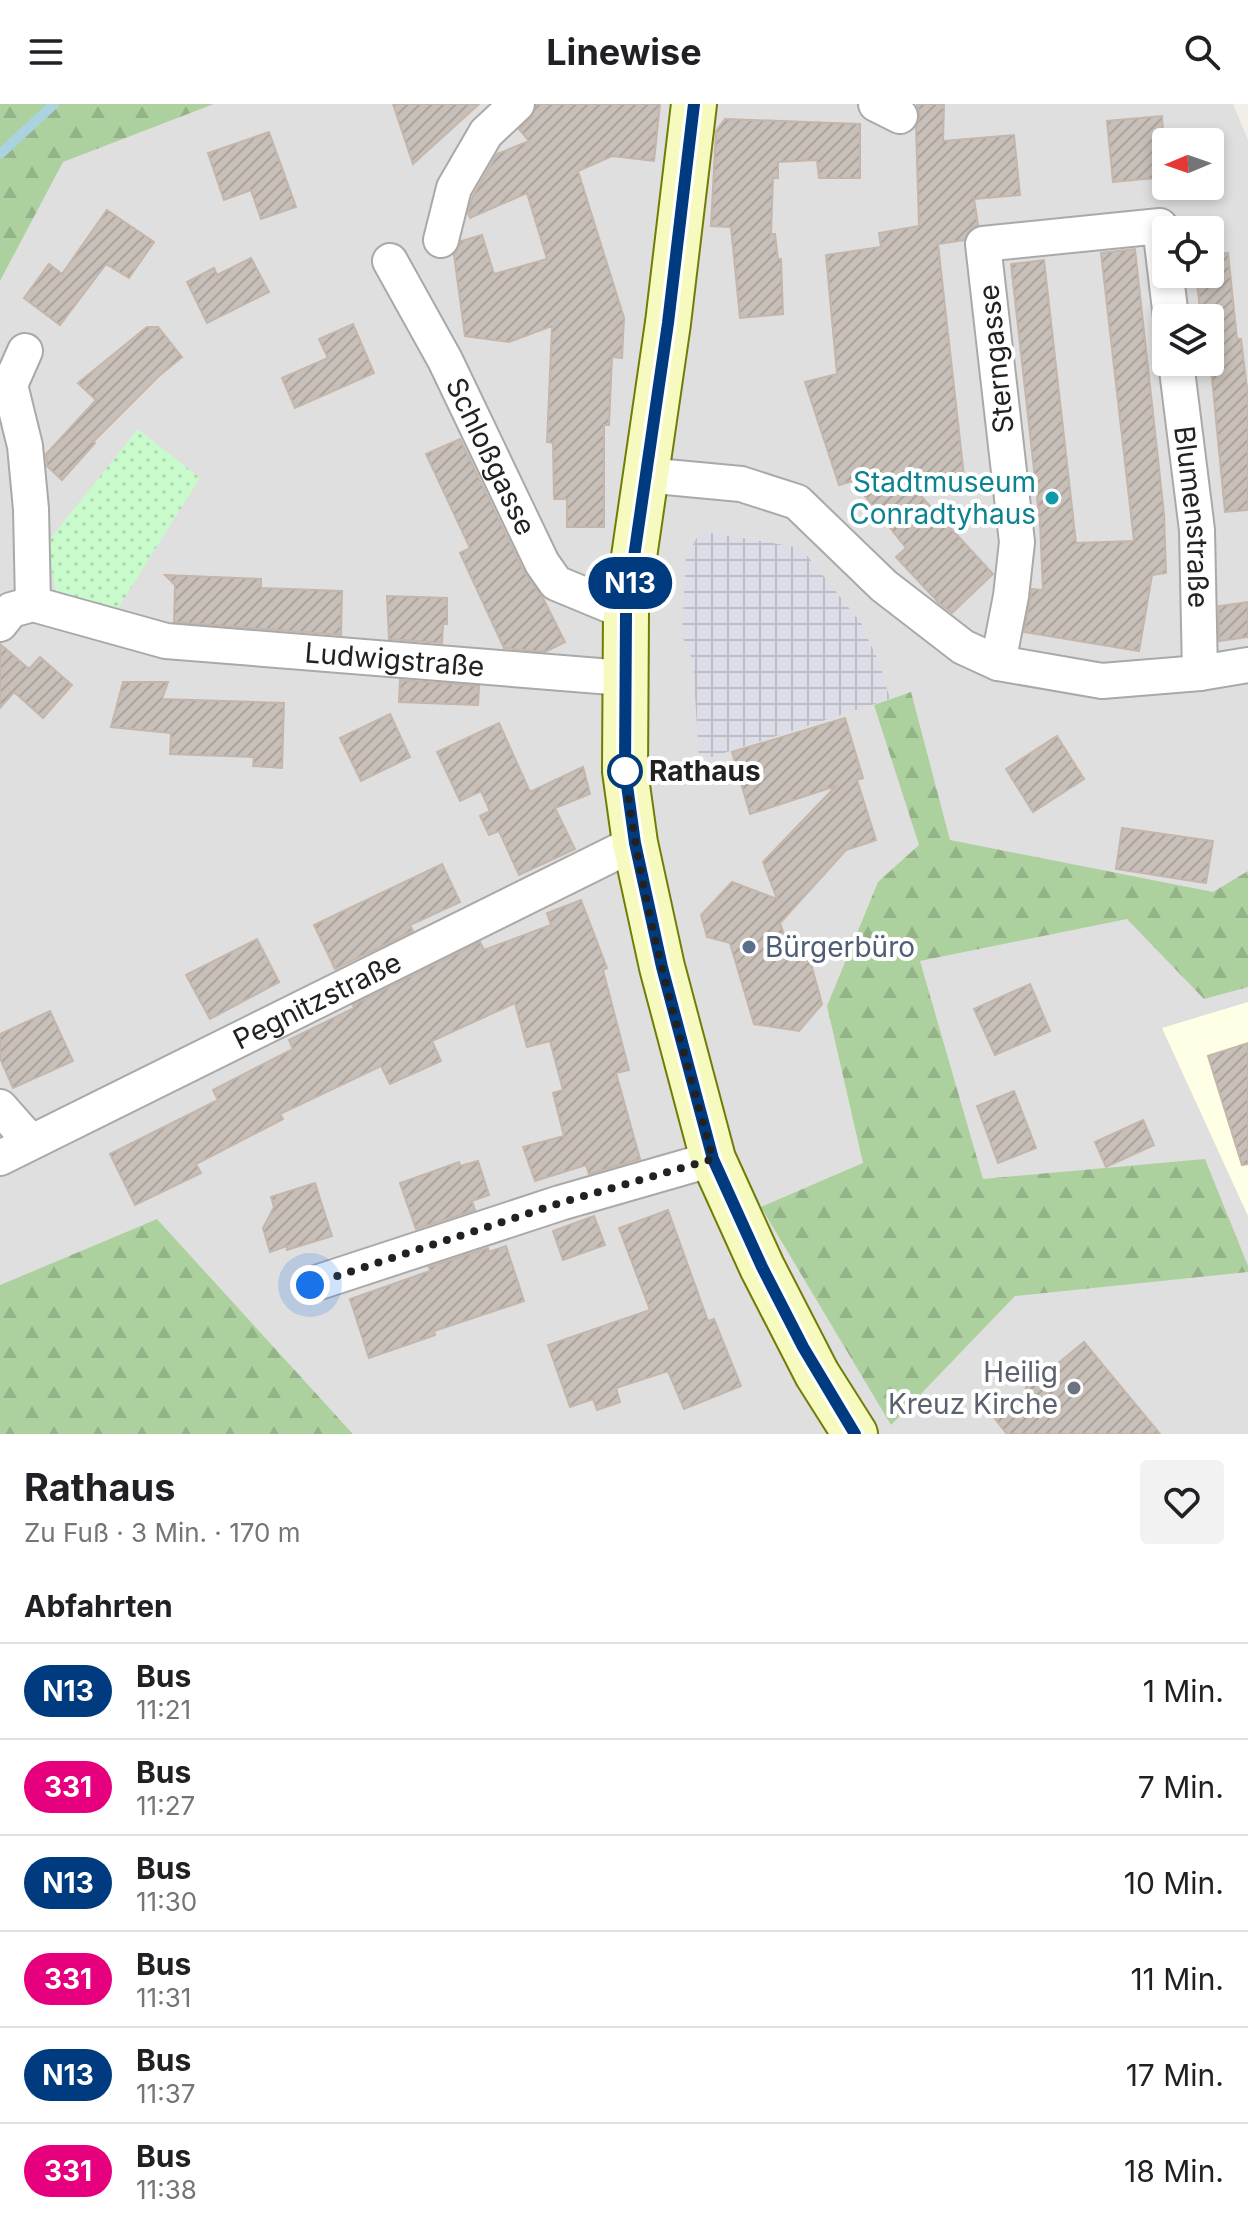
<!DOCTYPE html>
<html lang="de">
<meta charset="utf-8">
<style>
:root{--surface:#fff;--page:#f2f2f2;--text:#202124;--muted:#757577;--line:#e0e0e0}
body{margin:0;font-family:Inter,sans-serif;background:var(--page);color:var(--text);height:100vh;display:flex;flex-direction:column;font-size:30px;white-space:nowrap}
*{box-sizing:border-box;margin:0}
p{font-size:26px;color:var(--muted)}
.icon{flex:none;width:44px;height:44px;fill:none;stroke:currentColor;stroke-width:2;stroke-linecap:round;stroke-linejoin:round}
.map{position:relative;height:1330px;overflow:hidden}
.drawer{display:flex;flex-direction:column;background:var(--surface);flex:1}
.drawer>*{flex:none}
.badge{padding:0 16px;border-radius:26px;font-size:28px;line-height:52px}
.needle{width:52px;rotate:268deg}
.buttons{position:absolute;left:1152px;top:24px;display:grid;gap:16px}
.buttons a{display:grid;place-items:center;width:72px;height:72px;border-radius:8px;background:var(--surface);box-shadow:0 4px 12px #0003;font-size:40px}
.you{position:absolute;width:40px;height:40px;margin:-20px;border:6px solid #fff;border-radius:50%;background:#1a73e8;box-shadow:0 0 0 12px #1a73e833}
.map>.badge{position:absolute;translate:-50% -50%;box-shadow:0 0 0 4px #fff}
h2{padding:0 24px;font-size:30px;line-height:72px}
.round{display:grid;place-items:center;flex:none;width:84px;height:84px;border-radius:8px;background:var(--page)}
.headline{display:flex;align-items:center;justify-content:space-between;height:136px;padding:0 24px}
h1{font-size:38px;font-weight:700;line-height:60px}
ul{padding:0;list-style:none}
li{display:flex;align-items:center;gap:24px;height:96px;padding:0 24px;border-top:2px solid var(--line)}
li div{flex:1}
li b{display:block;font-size:30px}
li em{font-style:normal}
li .badge{min-width:88px;font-weight:700;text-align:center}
header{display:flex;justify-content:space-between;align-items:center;height:104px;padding:0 24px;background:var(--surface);font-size:36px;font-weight:700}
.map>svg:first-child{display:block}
.residential{fill:#e0dfdf;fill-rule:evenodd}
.education{fill:#ffffe5}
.forest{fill:url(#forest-firs)}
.park{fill:url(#park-dots)}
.plaza{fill:url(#plaza-grid)}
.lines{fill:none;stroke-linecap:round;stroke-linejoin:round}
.stream{stroke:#aad3df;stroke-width:10}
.building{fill:url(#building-hatch);stroke:#c4b6ab;stroke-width:2}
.street-casing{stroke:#a9a9a9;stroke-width:38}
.secondary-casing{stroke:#707d05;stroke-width:48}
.street{stroke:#fff;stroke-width:34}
.secondary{stroke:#f7fabf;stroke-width:44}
.line-casing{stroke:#fff;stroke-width:18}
.line{stroke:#003b80;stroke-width:12}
.walk{stroke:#222;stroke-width:8;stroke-dasharray:0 14.4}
.culture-dot{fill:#0f9aa8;stroke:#fff;stroke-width:3}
.stop-dot{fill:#fff;stroke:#003b80;stroke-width:4}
.service-dot{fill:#5c6f8a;stroke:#fff;stroke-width:3}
.worship-dot{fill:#6b7280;stroke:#fff;stroke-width:3}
.labels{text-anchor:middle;stroke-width:8;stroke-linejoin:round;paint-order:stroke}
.street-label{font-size:28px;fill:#222;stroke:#fff}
.culture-label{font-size:28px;fill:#0d838f;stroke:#fff;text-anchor:end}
.stop-label{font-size:28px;font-weight:bold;fill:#222;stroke:#fff;text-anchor:start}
.service-label{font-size:28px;fill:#4e5e75;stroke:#fff;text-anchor:start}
.worship-label{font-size:28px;fill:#5b616d;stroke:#fff;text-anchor:end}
</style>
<header><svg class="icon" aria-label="menu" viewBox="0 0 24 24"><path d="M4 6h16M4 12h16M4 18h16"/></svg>Linewise<svg class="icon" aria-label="search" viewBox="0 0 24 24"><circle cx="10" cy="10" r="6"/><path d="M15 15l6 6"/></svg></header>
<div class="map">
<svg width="1248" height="1330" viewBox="0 0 1248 1330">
<defs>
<pattern id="forest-firs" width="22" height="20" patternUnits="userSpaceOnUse" patternTransform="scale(2)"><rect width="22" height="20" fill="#add19e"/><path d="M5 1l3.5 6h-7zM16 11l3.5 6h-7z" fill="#95b388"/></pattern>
<pattern id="park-dots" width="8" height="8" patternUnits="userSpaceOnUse" patternTransform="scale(2)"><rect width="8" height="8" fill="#c8facc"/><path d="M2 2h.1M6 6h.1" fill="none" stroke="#acd6af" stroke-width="1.8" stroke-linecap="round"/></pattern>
<pattern id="plaza-grid" width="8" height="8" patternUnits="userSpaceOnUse" patternTransform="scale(2)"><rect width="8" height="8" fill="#dddde8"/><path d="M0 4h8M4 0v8" fill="none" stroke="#bdbdc7"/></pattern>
<pattern id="building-hatch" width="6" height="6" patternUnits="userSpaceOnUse" patternTransform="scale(2)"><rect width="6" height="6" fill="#c7bfb8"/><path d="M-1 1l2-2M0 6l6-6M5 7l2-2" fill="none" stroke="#aba49e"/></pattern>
</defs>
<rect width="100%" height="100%" fill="#f2efe9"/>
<!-- residential -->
<path class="residential" d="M214,0H1233L1248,36V1330H353L157,1115L0,1181V177L62,58ZM1166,38H1210V82H1166ZM1166,126H1210V170H1166ZM1166,214H1210V258H1166Z"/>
<!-- education -->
<path class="education" d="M1248,898V1112L1162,924Z"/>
<!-- forest -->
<path class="forest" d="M0,0H214L63,58L0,177Z
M911,588L950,736L1213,788L1248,767V883L1204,895L1127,815L920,857L983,1075L1205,1055L1248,1162V1168L1015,1192L891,1321L761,1103L863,1059L827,902L878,778L919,741L874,601Z
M157,1115L353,1330H0V1181Z"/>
<!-- park -->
<path class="park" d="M138,325L200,374L117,506L57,491L46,440Z"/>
<!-- plaza -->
<path class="plaza" d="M701,427L801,444L861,519L880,561L890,595L699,657L693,557L682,532L686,452Z"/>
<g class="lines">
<!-- stream -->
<path class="stream" d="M0,50L54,0"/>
</g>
<!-- building -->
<path class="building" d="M393,0H479L413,60Z
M536,0H660L654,57L612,52L578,67L624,214L622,254L612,253L609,321H604V423H567V395H554L553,339L547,338L552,222L509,238L465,232L454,151L461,137L482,131L494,170L547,155L527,89L470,114L468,109L473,92L497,50L529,37L519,25L531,14Z
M917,0H944L943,37L1014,31L1020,91L974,95L978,121L971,124L964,136L938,140L964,372L908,378L993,470L952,509L939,499L896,453L906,444L853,377L839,381L805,278L837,270L826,151L881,143L879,129L919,122L916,23L920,12Z
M1162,12L1166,73L1113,78L1107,17Z
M725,15L860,20V74H819L817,56L778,58V74H773L771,130H775L778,155H781L783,210L740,214L731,123L711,122L716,27Z
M269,28L296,103L261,115L251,86L224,96L208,49Z
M107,106L154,138L129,174L106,160L60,221L24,194L49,160L62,170Z
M1135,145L1164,410L1166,469L1152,471L1139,547L1024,528L1032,485L1043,486L1040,419L1011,160L1044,156L1076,439L1134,437L1101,149Z
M1228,149L1237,235H1241L1248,292V406L1225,408L1210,254V214H1201L1196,170H1210V150Z
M251,154L269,188L207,219L187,178L214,164L217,171Z
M353,220L374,269L295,304L282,274L328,254L319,235Z
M147,223H158L182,253L159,272L93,338L95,339L62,376L47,362L46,350L96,296L78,279Z
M460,335L524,468L543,494L565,538L545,548L504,544L460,449L470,444L426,350Z
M165,471L261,475V484L342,487L341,531L174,518L175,481Z
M387,492L447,494V520H443L442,539L389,535Z
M1248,498V533L1219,537V502Z
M0,540L29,565L40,553L72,581L43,614L14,588L0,604Z
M400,576L479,582L478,601L399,598Z
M123,578H168L162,595L284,599L282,664L253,662L254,653L170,650L171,629L111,623Z
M390,610L410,653L361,677L340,634Z
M845,614L863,674L857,676L876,736L846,746L780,819L791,851L810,856L822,900L799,927L754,920L730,839L707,833L701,811L732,778L777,795L763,758L836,682L750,710L732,648Z
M499,619L530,688L583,663L590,690L555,704L575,745L519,771L499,727L489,731L480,712L490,707L481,687L460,697L437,648Z
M1057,632L1084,675L1033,708L1006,665Z
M1122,724L1213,737L1206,779L1116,765Z
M442,760L460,798L410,821L413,827L335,865L314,821Z
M581,796L607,864L603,866L629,966L616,969L640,1055L589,1070L586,1061L535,1077L523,1043L564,1032L553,989L563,986L550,937L527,943L515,899L432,937L441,957L390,980L381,962L280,1010L283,1015L196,1060L201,1069L135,1101L110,1050L218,996L213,986L293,945L289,936L354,904L353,901L480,838L484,846L551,821L547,809Z
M257,835L279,878L210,915L186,871Z
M1030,880L1050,927L995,951L974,905Z
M50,907L73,957L13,984L0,954V930Z
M1248,939V1060L1242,1061L1208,952Z
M1014,987L1036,1044L998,1059L977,1002Z
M1143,1016L1154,1041L1106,1063L1095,1038Z
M478,1057L489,1091L472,1097L475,1106L416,1125L400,1079L459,1058L460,1062Z
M315,1079L332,1132L287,1146V1142L270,1148L263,1124L274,1103L271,1093Z
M668,1106L708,1217L714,1215L741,1282L684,1305L668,1267L616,1284L620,1298L597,1306L593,1295L570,1303L548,1241L650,1206L619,1124Z
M594,1112L605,1141L563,1156L553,1127Z
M506,1142L524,1197L434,1227L435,1231L369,1254L350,1195L430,1167L429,1163L488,1144L489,1148Z
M1084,1238L1160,1330H1007L995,1315L1025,1290L1027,1277L1044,1262L1056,1261Z"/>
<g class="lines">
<defs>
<g id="street">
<path d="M876,0L900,12"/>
<path d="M441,136L454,84L486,29L517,0"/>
<path id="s1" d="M390,157L445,256L542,459L556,479L626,508"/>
<path d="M25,247L10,281L25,342L31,405L33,500"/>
<path id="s2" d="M1176,258L1197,426L1200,569"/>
<path d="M645,371L741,380L797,398L884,482L963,543L998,559L1102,577L1200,569L1248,561"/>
<path id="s3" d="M0,520L11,506L33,500L166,537L624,574"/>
<path d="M998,559L1011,492L1017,438L983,140L1160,122L1171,214"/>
<path d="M0,1003L30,1037"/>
<path id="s4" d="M0,1054L635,739"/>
<path d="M310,1181L560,1099L713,1055"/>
</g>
<path id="secondary" d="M694,0L668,219L626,508L625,667L635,739L662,863L713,1055L762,1163L817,1270L855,1330"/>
</defs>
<!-- street casing -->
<use href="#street" class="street-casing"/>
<!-- secondary casing -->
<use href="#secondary" class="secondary-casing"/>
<!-- street -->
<use href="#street" class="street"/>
<!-- secondary -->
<use href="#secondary" class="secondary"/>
</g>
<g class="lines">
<defs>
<path id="line" d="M694,0L668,219L626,508L625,667L635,739L662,863L713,1055L762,1163L803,1243L855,1330"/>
</defs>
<!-- line casing -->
<use href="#line" class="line-casing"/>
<!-- line -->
<use href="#line" class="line"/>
<!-- walk -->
<path class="walk" d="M310,1181L560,1099L713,1055C678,927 640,797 625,667"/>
</g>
<!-- markers -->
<circle class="culture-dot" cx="1052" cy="394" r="8"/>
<circle class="stop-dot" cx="625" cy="667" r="16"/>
<circle class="service-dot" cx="749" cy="843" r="8"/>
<circle class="worship-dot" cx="1074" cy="1284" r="8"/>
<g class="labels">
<!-- street labels -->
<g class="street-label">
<text transform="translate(996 255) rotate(-96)" y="10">Sterngasse</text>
<text dy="10" stroke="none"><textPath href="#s1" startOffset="220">Schloßgasse</textPath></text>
<text dy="10" stroke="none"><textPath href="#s2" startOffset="156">Blumenstraße</textPath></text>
<text dy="10" stroke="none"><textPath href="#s3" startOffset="408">Ludwigstraße</textPath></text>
<text dy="10" stroke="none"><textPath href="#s4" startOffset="354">Pegnitzstraße</textPath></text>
</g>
<!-- culture labels -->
<g class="culture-label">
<text x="1036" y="388">Stadtmuseum<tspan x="1036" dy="32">Conradtyhaus</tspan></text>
</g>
<!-- stop labels -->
<g class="stop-label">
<text x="649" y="677">Rathaus</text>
</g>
<!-- service labels -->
<g class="service-label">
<text x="765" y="853">Bürgerbüro</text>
</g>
<!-- worship labels -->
<g class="worship-label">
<text x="1058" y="1278">Heilig<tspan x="1058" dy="32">Kreuz Kirche</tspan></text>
</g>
</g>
</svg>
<div class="buttons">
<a><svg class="needle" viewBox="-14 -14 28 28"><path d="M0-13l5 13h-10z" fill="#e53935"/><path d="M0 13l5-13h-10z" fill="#757577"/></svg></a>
<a><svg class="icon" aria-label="locate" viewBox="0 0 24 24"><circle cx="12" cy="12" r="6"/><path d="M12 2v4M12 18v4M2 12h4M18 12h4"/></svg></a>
<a><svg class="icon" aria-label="layers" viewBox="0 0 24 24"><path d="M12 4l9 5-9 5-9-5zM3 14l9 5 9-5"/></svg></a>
</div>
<div class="you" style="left:310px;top:1181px"></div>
<b class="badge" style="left:630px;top:479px;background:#003b80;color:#fff">N13</b>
</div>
<section class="drawer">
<div class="headline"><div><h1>Rathaus</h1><p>Zu Fuß · 3 Min. · 170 m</p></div><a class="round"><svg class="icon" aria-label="heart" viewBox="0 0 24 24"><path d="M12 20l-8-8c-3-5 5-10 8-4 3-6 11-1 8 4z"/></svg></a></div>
<h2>Abfahrten</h2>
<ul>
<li><span class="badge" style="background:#003b80;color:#fff">N13</span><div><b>Bus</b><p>11:21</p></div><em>1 Min.</em></li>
<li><span class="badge" style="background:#e6007e;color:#fff">331</span><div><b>Bus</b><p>11:27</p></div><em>7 Min.</em></li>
<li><span class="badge" style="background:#003b80;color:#fff">N13</span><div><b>Bus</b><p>11:30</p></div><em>10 Min.</em></li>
<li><span class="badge" style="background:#e6007e;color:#fff">331</span><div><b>Bus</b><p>11:31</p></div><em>11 Min.</em></li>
<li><span class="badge" style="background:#003b80;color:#fff">N13</span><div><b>Bus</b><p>11:37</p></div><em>17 Min.</em></li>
<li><span class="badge" style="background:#e6007e;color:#fff">331</span><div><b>Bus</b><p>11:38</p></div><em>18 Min.</em></li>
</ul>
</section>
